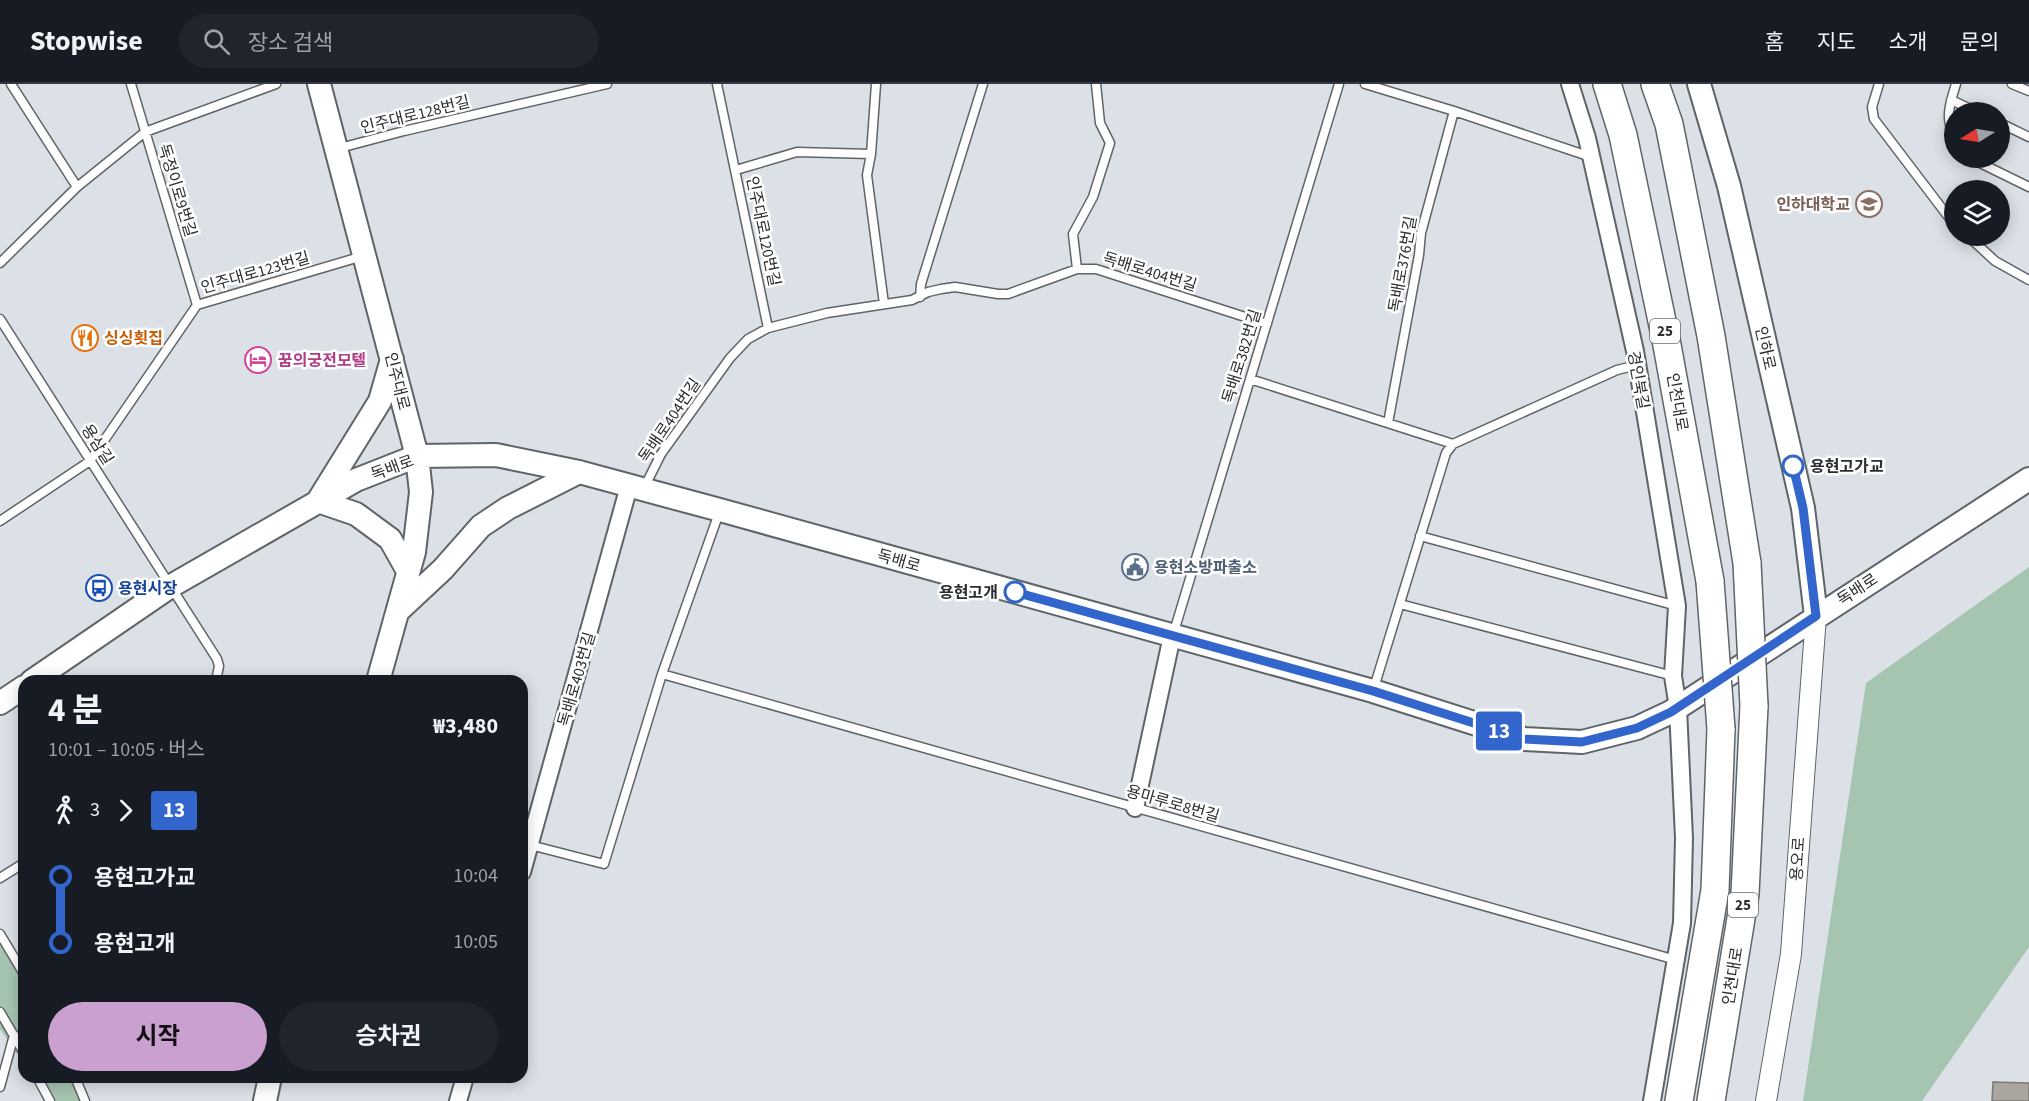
<!DOCTYPE html>
<html lang="ko">
<meta charset="utf-8">
<style>
:root{--surface:#171b24;--page:#20242c;--text:#f1f3f6;--muted:#9ea1a6;--line:#363941;--accent:#c9a0d0}
body{margin:0;font-family:"Source Sans 3","Noto Sans KR",sans-serif;background:var(--page);color:var(--text);height:100vh;display:flex;flex-direction:column;font-size:22px;white-space:nowrap}
*{box-sizing:border-box;margin:0}
p{font-size:20px;color:var(--muted)}
.icon{flex:none;width:33px;height:33px;fill:none;stroke:currentColor;stroke-width:2;stroke-linecap:round;stroke-linejoin:round}
.map{position:relative;flex:1;overflow:hidden}
.drawer{position:absolute;left:18px;top:591px;width:510px;height:408px;display:flex;flex-direction:column;background:var(--surface);border-radius:18px;box-shadow:0 3px 15px #0003}
.drawer>*{flex:none}
.badge{padding:0 12px;border-radius:4px;font-size:21px;line-height:39px}
.needle{width:39px;rotate:259deg}
.fabs{position:absolute;left:1944px;top:18px;display:grid;gap:12px}
.fabs a{display:grid;place-items:center;width:66px;height:66px;border-radius:50%;background:var(--surface);box-shadow:0 3px 15px #0003;font-size:30px}
.map>.badge{position:absolute;translate:-50% -50%;box-shadow:0 0 0 3px #fff}
.legs{display:flex;align-items:center;gap:9px;height:66px;padding:0 30px;font-size:20px}
.legs p{margin-inline-start:auto}
.headline{display:flex;align-items:center;justify-content:space-between;height:102px;padding:0 30px}
h1{font-size:33px;font-weight:700;line-height:45px}
.action{display:flex;gap:12px;margin-top:auto;padding:12px 30px}
.action a{flex:1;height:69px;border-radius:36px;background:var(--accent);color:#111;font-size:24px;font-weight:700;line-height:69px;text-align:center}
.action a+a{background:var(--page);color:var(--text)}
ul{padding:0 30px;list-style:none}
li{display:flex;align-items:center;gap:21px;height:66px;font-size:22px}
li i{display:grid;place-items:center;width:9px;height:100%;margin:0 8px;background:currentColor}
li i::after{content:'';width:15px;height:15px;margin:-8px;border:4px solid;border-radius:50%;background:var(--surface)}
li p{margin-inline-start:auto}
li:first-child i{background:linear-gradient(#0000 50%,currentColor 0)}
li:last-child i{background:linear-gradient(currentColor 50%,#0000 0)}
header{display:flex;align-items:center;gap:36px;box-sizing:border-box;height:84px;padding:0 30px;background:var(--surface);border-bottom:2px solid var(--line)}
header strong{font-size:28px}
nav{display:flex;gap:33px;margin-inline-start:auto;font-size:21px}
.search{width:420px;height:54px;background:var(--page);display:flex;align-items:center;gap:15px;box-sizing:border-box;padding:0 21px;border-radius:33px;color:var(--muted);font-size:22px}
.map>svg:first-child{display:block}
.green{fill:#a6c5b1}
.building{fill:#aba5a0;stroke:#7f7975;stroke-width:1.5}
.lines{fill:none;stroke-linecap:round;stroke-linejoin:round}
.service-casing{stroke:#5f6468;stroke-width:11}
.minor-casing{stroke:#5f6468;stroke-width:20}
.tertiary-casing{stroke:#5f6468;stroke-width:22}
.secondary-casing{stroke:#5f6468;stroke-width:26}
.trunk-casing{stroke:#5f6468;stroke-width:30}
.service{stroke:#fff;stroke-width:8}
.minor{stroke:#fff;stroke-width:16}
.tertiary{stroke:#fff;stroke-width:20}
.secondary{stroke:#fff;stroke-width:22}
.trunk{stroke:#fff;stroke-width:27}
.trunk-bridge-casing{stroke:#5f6468;stroke-width:30;stroke-linecap:butt}
.trunk-bridge{stroke:#fff;stroke-width:27}
.line-1-casing{stroke:#fff;stroke-width:14}
.line-1{stroke:#36c;stroke-width:9}
.stop-1-dot{fill:#fff;stroke:#36c;stroke-width:3}
.labels{text-anchor:middle;stroke-width:5;stroke-linejoin:round;paint-order:stroke}
.shield{fill:#fff;stroke:#6b6c6d;stroke-width:1.5}
.shield-label{font-size:15px;font-weight:bold;fill:#2b2d2f}
.street-label{font-size:16px;fill:#2b2d2f;stroke:#fff}
.education-label{font-size:16px;font-weight:bold;fill:#785e54;stroke:#fff;text-anchor:end}
.food-label{font-size:16px;font-weight:bold;fill:#c56008;stroke:#fff;text-anchor:start}
.hotel-label{font-size:16px;font-weight:bold;fill:#b23c85;stroke:#fff;text-anchor:start}
.stop-label{font-size:16px;font-weight:bold;fill:#2b2d2f;stroke:#fff;text-anchor:start}
.service-label{font-size:16px;font-weight:bold;fill:#4e5e75;stroke:#fff;text-anchor:start}
.transit-label{font-size:16px;font-weight:bold;fill:#164399;stroke:#fff;text-anchor:start}
</style>
<header>
<strong>Stopwise</strong>
<div class="search"><svg class="icon" aria-label="search" viewBox="0 0 24 24"><circle cx="10" cy="10" r="6"/><path d="M15 15l6 6"/></svg>장소 검색</div>
<nav><a>홈</a><a>지도</a><a>소개</a><a>문의</a></nav>
</header>
<div class="map">
<svg width="2029" height="1017" viewBox="0 0 2029 1017">
<rect width="100%" height="100%" fill="#dbe1e7"/>
<!-- green -->
<path class="green" d="M2029,483V863L1922,1017H1803L1866,599Z
M0,853L24,894V979L0,945Z
M34,993H69L80,1017H50Z"/>
<!-- building -->
<path class="building" d="M1993,998L2029,999V1017H1992Z"/>
<g class="lines">
<defs>
<path id="service" d="M11,0L77,103
M131,0L197,221
M717,0L768,244
M876,0L871,70L867,91L884,220
M1365,0L1454,27L1591,73
M1879,0L1872,23L1874,35L1947,131L1954,139
M2012,0L2029,7
M1951,16L1977,28
M2000,39L2029,53
M1954,50C1944,35 1951,16 1956,0
M336,65L404,47L607,0
M1970,74L2029,103
M736,86L797,68L871,70
M1968,152L1995,177L2029,196
M0,179L77,103L145,48L276,0
M1077,185L1073,150L1093,113L1110,59L1100,39L1096,0
M920,213L921,200L983,0
M0,235L217,575L219,582L216,597
M1250,295L1453,360
M1388,339L1419,171L1421,149L1454,27
M644,404L661,370L730,274L748,255L768,244L827,229L912,216L928,208L941,205L955,203L998,210H1008L1077,185H1096L1267,240
M0,437L90,377L197,221L363,172
M1420,452L1677,522
M1400,520L1673,592
M1173,551L1339,0
M662,590L1676,876
M1373,607L1446,369L1453,360L1617,286L1637,281
M530,761L604,780L662,590L720,426
M0,794L24,779
M0,850L24,890
M0,928L24,969
M37,993L50,1017
M75,993L85,1017
M0,1003L14,951"/>
<path id="minor" d="M1570,0L1587,54L1635,267L1677,522L1673,592L1678,624L1684,754L1682,839L1652,1017
M1135,724L1172,552
M522,788L629,402
M458,1017L465,993"/>
<path id="tertiary" d="M1766,1017L1791,870L1816,532"/>
<path id="secondary" d="M319,0L417,372L421,408L414,468L378,597
M1699,0L1729,102L1803,424L1816,532
M392,275L380,317L318,417L356,430L390,455L408,487
M398,527L443,485L481,442L508,424L579,388
M32,597L171,502L356,396L417,372L496,371L579,388L720,426L1373,607L1524,655L1582,658L1637,644L1671,628L2029,395
M0,619L24,603
M265,1017L270,993"/>
<path id="trunk" d="M1607,0L1623,51L1667,261L1710,497
M1655,0L1669,40L1711,252L1747,479
M1679,1017L1715,806L1721,645
M1711,1017L1745,810L1754,622"/>
</defs>
<!-- service casing -->
<use href="#service" class="service-casing"/>
<!-- minor casing -->
<use href="#minor" class="minor-casing"/>
<!-- tertiary casing -->
<use href="#tertiary" class="tertiary-casing"/>
<!-- secondary casing -->
<use href="#secondary" class="secondary-casing"/>
<!-- trunk casing -->
<use href="#trunk" class="trunk-casing"/>
<!-- service -->
<use href="#service" class="service"/>
<!-- minor -->
<use href="#minor" class="minor"/>
<!-- tertiary -->
<use href="#tertiary" class="tertiary"/>
<!-- secondary -->
<use href="#secondary" class="secondary"/>
<!-- trunk -->
<use href="#trunk" class="trunk"/>
<defs>
<path id="trunk-bridge" d="M1747,479L1754,622
M1710,497L1721,645"/>
</defs>
<!-- trunk-bridge casing -->
<use href="#trunk-bridge" class="trunk-bridge-casing"/>
<!-- trunk-bridge -->
<use href="#trunk-bridge" class="trunk-bridge"/>
</g>
<g class="lines">
<defs>
<path id="line-1" d="M1015,508L1373,607L1524,655L1582,658L1637,644L1671,628L1816,532L1803,424L1793,382"/>
</defs>
<!-- line-1 casing -->
<use href="#line-1" class="line-1-casing"/>
<!-- line-1 -->
<use href="#line-1" class="line-1"/>
</g>
<!-- icons -->
<defs>
<symbol id="university-ring" viewBox="-11 -11 22 22"><circle r="9.5" fill="#fff" stroke="#8d6e63" stroke-width="1.5"/><path d="M0-5L7-2L0 1L-7-2ZM-4 1L0 2.5L4 1V4Q0 6-4 4Z" fill="#8d6e63"/></symbol>
<symbol id="restaurant-ring" viewBox="-11 -11 22 22"><circle r="9.5" fill="#fff" stroke="#e8710a" stroke-width="1.5"/><path d="M-5-6h1v4h1v-4h1v4h1v-4h1v5L-1.5 .5V6h-2V.5L-5-1ZM5-6V6H3V1.5H1.5Q1.5-4 5-6Z" fill="#e8710a"/></symbol>
<symbol id="hotel-ring" viewBox="-11 -11 22 22"><circle r="9.5" fill="#fff" stroke="#d1479c" stroke-width="1.5"/><path d="M-6-4.5h1.5V1H6V5H4.5V3h-9V5H-6ZM-4 0a1.8 1.8 0 1 1 3.6 0ZM.5 0V-2.5h3Q6-2.5 6 0Z" fill="#d1479c"/></symbol>
<symbol id="civic-ring" viewBox="-11 -11 22 22"><circle r="9.5" fill="#fff" stroke="#5c6f8a" stroke-width="1.5"/><path d="M-.6-6.5H3V-4.5H.6V-3L4-1V1h2V6H-6V1h2V-1L-.6-3ZM-1.2 2.5V6h2.4V2.5Z" fill="#5c6f8a"/></symbol>
<symbol id="bus-ring" viewBox="-11 -11 22 22"><circle r="9.5" fill="#fff" stroke="#1a4fb4" stroke-width="1.5"/><path d="M-5-6H5V4H4V6H2V4H-2V6H-4V4H-5ZM-3.5-4V0h7V-4ZM-3.5 1.2v1.5H-2V1.2ZM2 1.2v1.5H3.5V1.2Z" fill="#1a4fb4"/></symbol>
</defs>
<g fill-rule="evenodd">
<use href="#university-ring" x="1854" y="105" width="30" height="30"/>
<use href="#restaurant-ring" x="70" y="239" width="30" height="30"/>
<use href="#hotel-ring" x="243" y="261" width="30" height="30"/>
<use href="#civic-ring" x="1120" y="468" width="30" height="30"/>
<use href="#bus-ring" x="84" y="489" width="30" height="30"/>
</g>
<!-- markers -->
<g class="stop-1-dot">
<circle cx="1793" cy="382" r="10"/>
<circle cx="1015" cy="508" r="10"/>
</g>
<g class="labels">
<!-- shield labels -->
<g class="shield">
<rect x="1650" y="235" width="30" height="24" rx="4.5"/>
<rect x="1728" y="809" width="30" height="24" rx="4.5"/>
</g>
<g class="shield-label">
<text x="1665" y="252">25</text>
<text x="1743" y="826">25</text>
</g>
<!-- street labels -->
<g class="street-label">
<text transform="translate(415 30) rotate(-14)" y="6">인주대로128번길</text>
<text transform="translate(178 106) rotate(73)" y="6">독정이로9번길</text>
<text transform="translate(764 147) rotate(78)" y="6">인주대로120번길</text>
<text transform="translate(1402 180) rotate(-80)" y="6">독배로376번길</text>
<text transform="translate(1150 187) rotate(17)" y="6">독배로404번길</text>
<text transform="translate(255 188) rotate(-16)" y="6">인주대로123번길</text>
<text transform="translate(1766 264) rotate(77)" y="6">인하로</text>
<text transform="translate(1241 272) rotate(-73)" y="6">독배로382번길</text>
<text transform="translate(1639 296) rotate(80)" y="6">경인북길</text>
<text transform="translate(398 297) rotate(76)" y="6">인주대로</text>
<text transform="translate(1678 318) rotate(80)" y="6">인천대로</text>
<text transform="translate(669 336) rotate(-56)" y="6">독배로404번길</text>
<text transform="translate(98 360) rotate(57)" y="6">용삼길</text>
<text transform="translate(392 383) rotate(-20)" y="6">독배로</text>
<text transform="translate(899 476) rotate(16)" y="6">독배로</text>
<text transform="translate(1857 505) rotate(-33)" y="6">독배로</text>
<text transform="translate(576 595) rotate(-74)" y="6">독배로403번길</text>
<text transform="translate(1173 719) rotate(16)" y="6">용마루로8번길</text>
<text transform="translate(1797 775) rotate(-86)" y="6">용오로</text>
<text transform="translate(1732 892) rotate(-81)" y="6">인천대로</text>
</g>
<!-- education labels -->
<g class="education-label">
<text x="1850" y="126">인하대학교</text>
</g>
<!-- food labels -->
<g class="food-label">
<text x="104" y="260">싱싱횟집</text>
</g>
<!-- hotel labels -->
<g class="hotel-label">
<text x="278" y="282">꿈의궁전모텔</text>
</g>
<!-- stop labels -->
<g class="stop-label">
<text x="1810" y="388">용현고가교</text>
<text x="998" y="514" text-anchor="end">용현고개</text>
</g>
<!-- service labels -->
<g class="service-label">
<text x="1154" y="489">용현소방파출소</text>
</g>
<!-- transit labels -->
<g class="transit-label">
<text x="118" y="510">용현시장</text>
</g>
</g>
</svg>
<div class="fabs">
<a><svg class="needle" viewBox="-14 -14 28 28"><path d="M0-13l5 13h-10z" fill="#e53935"/><path d="M0 13l5-13h-10z" fill="#9ea1a6"/></svg></a>
<a><svg class="icon" aria-label="layers" viewBox="0 0 24 24"><path d="M12 4l9 5-9 5-9-5zM3 14l9 5 9-5"/></svg></a>
</div>
<b class="badge" style="left:1499px;top:647px;background:#36c;color:#fff">13</b>
<section class="drawer">
<div class="headline"><div><h1>4 분</h1><p>10:01 – 10:05 · 버스</p></div><b>₩3,480</b></div>
<div class="legs"><svg class="icon" aria-label="walk" viewBox="0 0 24 24"><circle cx="13" cy="4" r="2"/><path d="M13 8l-2 6 4 7M11 14l-3 7M7 12l3-4h3l4 4"/></svg>3<svg class="icon" aria-label="forward" viewBox="0 0 24 24"><path d="M9 5l7 7-7 7"/></svg><b class="badge" style="background:#36c;color:#fff">13</b></div>
<ul>
<li><i style="color:#36c"></i><b>용현고가교</b><p>10:04</p></li>
<li><i style="color:#36c"></i><b>용현고개</b><p>10:05</p></li>
</ul>
<div class="action"><a>시작</a><a>승차권</a></div>
</section>
</div>
